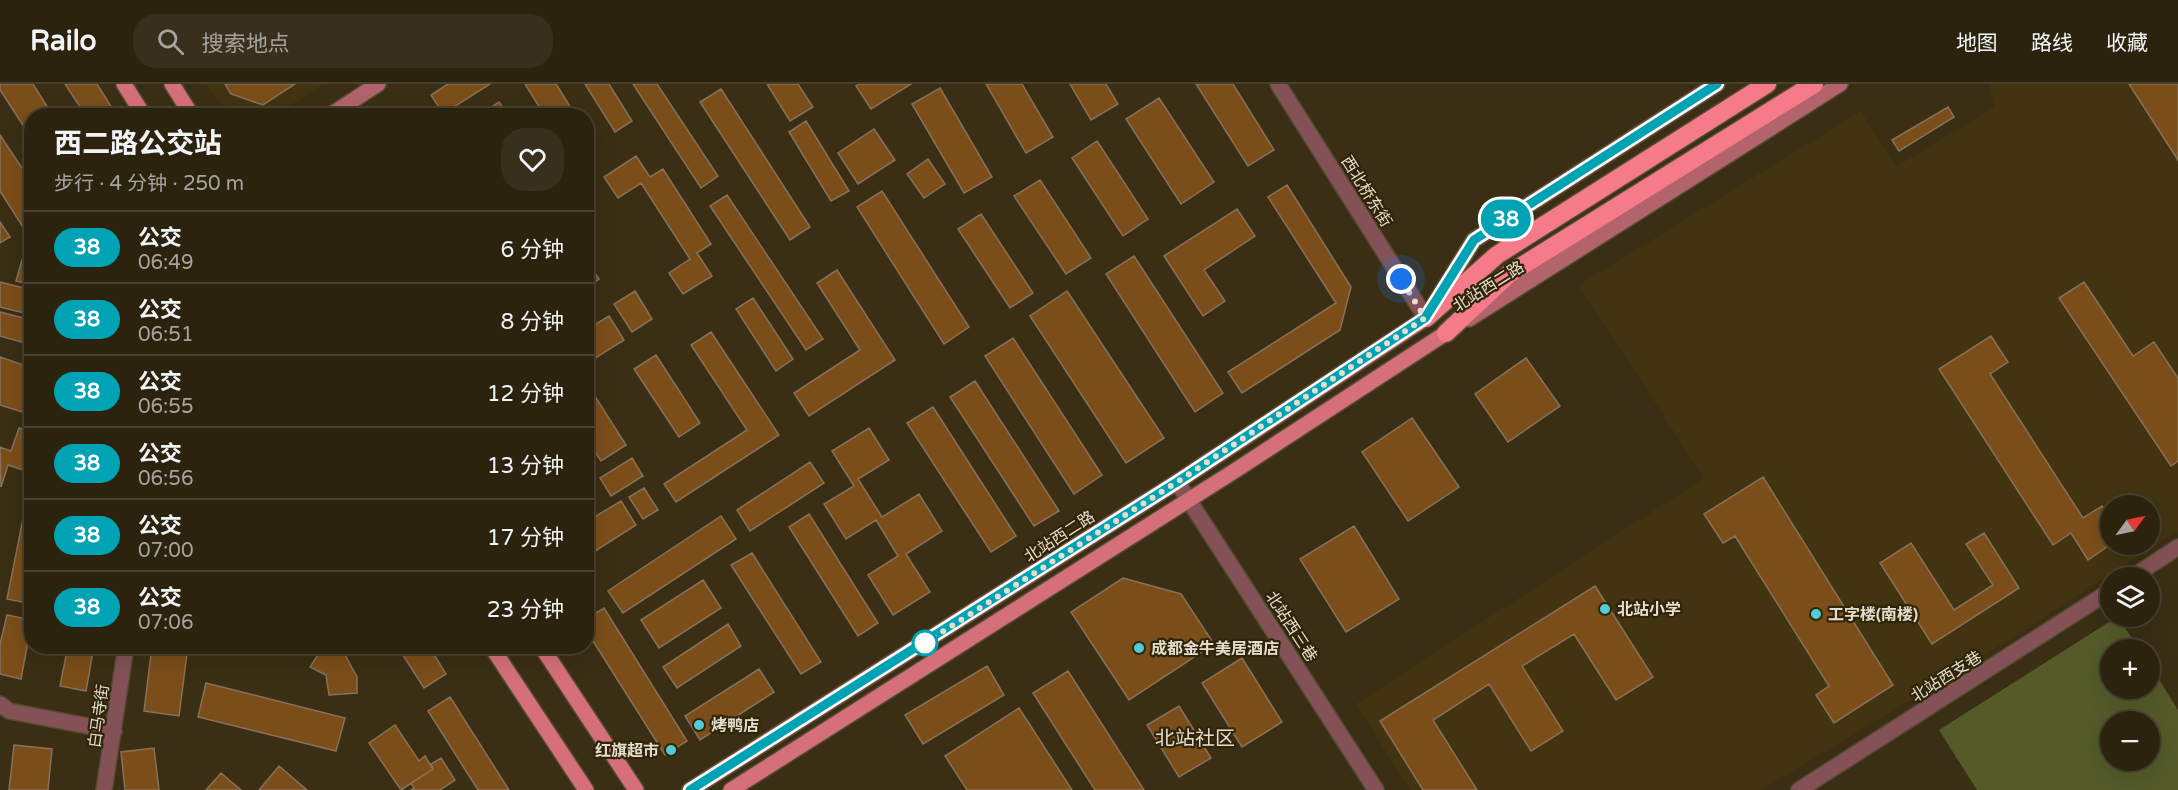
<!DOCTYPE html>
<html lang="zh">
<meta charset="utf-8">
<style>
:root{--surface:#2c230f;--page:#382f1d;--text:#f1f3f6;--muted:#a6a49e;--line:#48402f}
body{margin:0;font-family:"Varela Round","Noto Sans SC",sans-serif;background:var(--page);color:var(--text);height:100vh;display:flex;flex-direction:column;font-size:22px;white-space:nowrap}
*{box-sizing:border-box;margin:0}
p{font-size:20px;color:var(--muted)}
.icon{flex:none;width:33px;height:33px;fill:none;stroke:currentColor;stroke-width:2;stroke-linecap:round;stroke-linejoin:round}
.map{position:relative;flex:1;overflow:hidden}
.drawer{position:absolute;left:24px;top:24px;width:570px;height:546px;display:flex;flex-direction:column;background:var(--surface);border-radius:24px;box-shadow:0 6px 24px #0002,0 0 0 2px var(--line)}
.drawer>*{flex:none}
.badge{padding:0 12px;border-radius:20px;font-size:21px;line-height:39px}
.needle{width:39px;rotate:57deg}
.controls{position:absolute;left:2100px;top:411px;display:grid;gap:12px}
.controls a{display:grid;place-items:center;width:60px;height:60px;border-radius:50%;background:var(--surface);box-shadow:0 6px 24px #0002,0 0 0 2px var(--line);font-size:30px}
.you{position:absolute;width:30px;height:30px;margin:-15px;border:4px solid #fff;border-radius:50%;background:#1a73e8;box-shadow:0 0 0 9px #1a73e833}
.map>.badge{position:absolute;translate:-50% -50%;box-shadow:0 0 0 3px #fff}
.round{display:grid;place-items:center;flex:none;width:63px;height:63px;border-radius:24px;background:var(--page)}
.overview{display:flex;align-items:center;justify-content:space-between;height:102px;padding:0 30px}
h1{font-size:28px;font-weight:700;line-height:45px}
ul{padding:0;list-style:none}
li{display:flex;align-items:center;gap:18px;height:72px;padding:0 30px;border-top:2px solid var(--line)}
li div{flex:1}
li b{display:block;font-size:22px}
li em{font-style:normal}
li .badge{min-width:66px;font-weight:700;text-align:center}
header{display:flex;align-items:center;gap:36px;box-sizing:border-box;height:84px;padding:0 30px;background:var(--surface);border-bottom:2px solid var(--line)}
header strong{font-size:28px}
nav{display:flex;gap:33px;margin-inline-start:auto;font-size:21px}
.search{width:420px;height:54px;background:var(--page);display:flex;align-items:center;gap:15px;box-sizing:border-box;padding:0 21px;border-radius:24px;color:var(--muted);font-size:22px}
.map>svg:first-child{display:block}
.built{fill:#423411;fill-rule:evenodd}
.green{fill:#545b29;fill-rule:evenodd}
.building{fill:#7b4e19;stroke:#887059;stroke-width:1.5}
.lines{fill:none;stroke-linecap:round;stroke-linejoin:round}
.street-casing{stroke:#554b32;stroke-width:18}
.secondary-casing{stroke:#554b32;stroke-width:18}
.primary-casing{stroke:#554b32;stroke-width:18}
.highway-casing{stroke:#554b32;stroke-width:21}
.street{stroke:#845256;stroke-width:15}
.secondary{stroke:#b2636b;stroke-width:15}
.primary{stroke:#d5707a;stroke-width:15}
.highway{stroke:#f57b88;stroke-width:18}
.line-casing{stroke:#fff;stroke-width:14}
.line{stroke:#00a3b4;stroke-width:9}
.walk{stroke:#e4ddcd;stroke-width:6;stroke-dasharray:0 10.8}
.poi-dot{fill:#52ccd6;stroke:#302509;stroke-width:2}
.stop-dot{fill:#fff;stroke:#00a3b4;stroke-width:3}
.labels{text-anchor:middle;stroke-width:4.5;stroke-linejoin:round;paint-order:stroke}
.street-label{font-size:16px;fill:#e4ddcd;stroke:#302509}
.poi-label{font-size:16px;font-weight:bold;fill:#e4ddcd;stroke:#302509;text-anchor:start}
.quarter-label{font-size:20px;fill:#e4ddcd;stroke:#302509}
</style>
<header>
<strong>Railo</strong>
<div class="search"><svg class="icon" aria-label="search" viewBox="0 0 24 24"><circle cx="10" cy="10" r="6"/><path d="M15 15l6 6"/></svg>搜索地点</div>
<nav><a>地图</a><a>路线</a><a>收藏</a></nav>
</header>
<div class="map">
<svg width="2178" height="706" viewBox="0 0 2178 706">
<rect width="100%" height="100%" fill="#3a2f14"/>
<!-- built -->
<path class="built" d="M206,0H324L278,29L219,20Z
M1989,0H2178V447L1996,564L1761,706H1410L1356,620L1704,394L1579,201L1861,27L1896,83L1995,23ZM2110,422H2150V460H2110Z"/>
<!-- green -->
<path class="green" d="M2117,533L2140,565L2110,566V604H2150V581L2178,626V706H1977L1939,646ZM2110,638H2150V676H2110Z"/>
<!-- building -->
<path class="building" d="M0,0H33L53,32H32V55L0,6Z
M65,0H97L117,32H86Z
M225,0H295L263,21L231,10Z
M448,0H490L443,30L431,11Z
M525,0H556L576,32H545Z
M585,0H609L632,37L615,48Z
M633,0H657L718,92L701,104Z
M767,0H798L813,23L790,37Z
M859,0H911L871,25L856,2Z
M986,0H1022L1053,53L1026,69Z
M1070,0H1106L1118,20L1091,36Z
M1196,0H1233L1274,66L1248,82Z
M2129,0H2178V76Z
M940,4L992,93L964,109L912,20Z
M721,5L810,143L790,156L700,18Z
M1159,14L1214,98L1181,120L1126,35Z
M499,18L508,32H478Z
M1948,23L1954,33L1899,67L1892,56Z
M806,37L849,107L831,117L789,48Z
M874,45L895,76L858,100L838,69Z
M0,51L32,99V149L28,151L0,107Z
M1097,57L1148,135L1123,152L1072,74Z
M636,72L650,93L663,85L711,160L697,169L712,192L683,210L669,189L690,175L641,99L618,114L604,93Z
M928,75L945,100L924,114L907,90Z
M1040,96L1091,174L1066,190L1014,112Z
M1287,101L1351,203L1340,246L1242,309L1228,288L1336,219L1268,113Z
M882,107L969,243L944,260L857,123Z
M727,111L823,255L806,266L710,122Z
M1237,125L1255,152L1204,186L1225,217L1203,232L1164,172Z
M981,130L1033,209L1010,224L958,145Z
M0,138L10,153L0,159Z
M1134,172L1223,309L1195,328L1106,190Z
M22,176L32,179V201L16,197Z
M586,176L599,195L586,204Z
M837,186L895,276L809,332L794,309L860,266L817,199Z
M0,198L32,206V231L0,223Z
M2084,198L2133,272L2154,258L2178,294V377L2171,382L2059,214Z
M635,207L652,235L632,248L614,220Z
M1067,207L1164,354L1126,379L1030,232Z
M753,214L793,275L776,287L736,225Z
M0,228L32,236V261L0,252Z
M609,232L624,256L586,280V246Z
M711,248L779,351L676,418L664,400L747,346L691,261Z
M1991,252L2008,278L1990,290L2083,434L2102,422L2110,436L2111,460L2088,476L2071,449L2053,461L1939,285Z
M1013,254L1102,391L1074,410L985,272Z
M656,271L700,339L679,353L634,285Z
M0,273L32,284V331L0,321Z
M1526,274L1560,322L1508,358L1475,310Z
M975,297L1059,427L1034,442L950,313Z
M586,298L626,361L601,377L586,354Z
M933,323L1016,452L991,468L907,339Z
M1412,334L1459,403L1408,437L1362,368Z
M19,344L32,348V389L8,381L1,403L0,363L11,367Z
M869,344L889,376L858,395L882,433L919,410L942,447L906,470L930,508L893,531L868,491L898,472L876,436L846,455L824,420L854,402L832,367Z
M632,374L643,392L611,412L600,394Z
M810,378L824,399L750,447L737,426Z
M1763,393L1893,601L1834,639L1816,611L1829,602L1735,452L1723,459L1704,430Z
M644,404L658,426L643,435L629,413Z
M27,415L32,416V520L7,515Z
M621,417L636,441L586,473V438Z
M809,430L878,539L858,552L789,443Z
M721,432L736,455L623,529L608,507Z
M1354,442L1399,515L1346,548L1300,475Z
M1984,449L2019,504L1932,560L1880,479L1911,459L1954,526L1993,501L1966,460Z
M752,469L821,578L801,590L731,481Z
M1123,494L1181,510L1214,560L1129,616L1071,528Z
M703,496L721,524L659,564L641,536Z
M1595,502L1653,593L1616,616L1574,550L1522,582L1563,647L1531,667L1489,600L1433,636L1477,706H1423L1380,637Z
M604,524L687,657L665,671L586,546V535Z
M7,531L32,536L21,595L0,590V560Z
M728,540L741,562L677,604L663,583Z
M68,562H94L86,607L60,602Z
M152,562H188L179,632L144,627Z
M324,562H335L343,567L357,593V609L329,611L326,591L310,583Z
M397,562H429L446,590L424,604Z
M1242,574L1282,638L1242,663L1202,599Z
M987,582L1004,611L923,660L905,631Z
M759,585L774,608L700,656L685,632Z
M1068,587L1144,706H1095L1033,609Z
M206,599L345,634L336,667L198,633Z
M450,613L509,706H478L428,627Z
M1179,622L1211,674L1179,693L1147,641Z
M1019,624L1072,706H967L945,672Z
M395,641L419,677L425,672L433,685L401,706L369,659Z
M14,661L52,665L48,706H9Z
M154,664L159,706H125L121,668Z
M441,674L455,696L440,706H411L414,704L411,699L433,685L431,680Z
M279,682L307,706H259Z
M221,689L241,706H206Z"/>
<g class="lines">
<defs>
<path id="street" d="M1278,0L1426,234
M1177,398L1376,706
M2131,494L2178,463
M0,620L9,627L114,647
M104,706L126,562
M1799,706L2110,507"/>
<path id="secondary" d="M329,32L378,0
M1432,224L1474,156L1717,0
M1469,235L1840,0"/>
<path id="primary" d="M124,0L144,32
M172,0L192,32
M491,562L586,706
M541,562L636,706
M690,706L1177,398L1426,234
M731,706L1236,386L1446,249"/>
<path id="highway" d="M1426,234L1497,171L1767,0
M1446,249L1509,190L1814,0"/>
</defs>
<!-- street casing -->
<use href="#street" class="street-casing"/>
<!-- secondary casing -->
<use href="#secondary" class="secondary-casing"/>
<!-- primary casing -->
<use href="#primary" class="primary-casing"/>
<!-- highway casing -->
<use href="#highway" class="highway-casing"/>
<!-- street -->
<use href="#street" class="street"/>
<!-- secondary -->
<use href="#secondary" class="secondary"/>
<!-- primary -->
<use href="#primary" class="primary"/>
<!-- highway -->
<use href="#highway" class="highway"/>
</g>
<g class="lines">
<defs>
<path id="line" d="M690,706L1177,398L1425,234L1474,156L1717,0"/>
</defs>
<!-- line casing -->
<use href="#line" class="line-casing"/>
<!-- line -->
<use href="#line" class="line"/>
<!-- walk -->
<path class="walk" d="M925,559L1177,398L1425,234L1401,195"/>
</g>
<!-- markers -->
<g class="poi-dot">
<circle cx="1605" cy="525" r="6"/>
<circle cx="1816" cy="530" r="6"/>
<circle cx="1139" cy="564" r="6"/>
<circle cx="699" cy="641" r="6"/>
<circle cx="671" cy="666" r="6"/>
</g>
<circle class="stop-dot" cx="925" cy="559" r="12"/>
<g class="labels">
<!-- street labels -->
<g class="street-label">
<text transform="translate(1367 107) rotate(58)" y="6">西北桥东街</text>
<text transform="translate(1488 202) rotate(-32)" y="6">北站西二路</text>
<text transform="translate(1059 452) rotate(-33)" y="6">北站西二路</text>
<text transform="translate(1292 542) rotate(57)" y="6">北站西三巷</text>
<text transform="translate(1946 592) rotate(-32)" y="6">北站西支巷</text>
<text transform="translate(98 632) rotate(-82)" y="6">白马寺街</text>
</g>
<!-- poi labels -->
<g class="poi-label">
<text x="1617" y="531">北站小学</text>
<text x="1828" y="536">工字楼(南楼)</text>
<text x="1151" y="570">成都金牛美居酒店</text>
<text x="711" y="647">烤鸭店</text>
<text x="659" y="672" text-anchor="end">红旗超市</text>
</g>
<!-- quarter labels -->
<g class="quarter-label">
<text x="1195" y="661">北站社区</text>
</g>
</g>
</svg>
<div class="controls">
<a><svg class="needle" viewBox="-14 -14 28 28"><path d="M0-13l5 13h-10z" fill="#e53935"/><path d="M0 13l5-13h-10z" fill="#a6a49e"/></svg></a>
<a><svg class="icon" aria-label="layers" viewBox="0 0 24 24"><path d="M12 4l9 5-9 5-9-5zM3 14l9 5 9-5"/></svg></a>
<a>+</a>
<a>−</a>
</div>
<div class="you" style="left:1401px;top:195px"></div>
<b class="badge" style="left:1506px;top:135px;background:#00a3b4;color:#fff">38</b>
<section class="drawer">
<div class="overview"><div><h1>西二路公交站</h1><p>步行 · 4 分钟 · 250 m</p></div><a class="round"><svg class="icon" aria-label="heart" viewBox="0 0 24 24"><path d="M12 20l-8-8c-3-5 5-10 8-4 3-6 11-1 8 4z"/></svg></a></div>
<ul>
<li><span class="badge" style="background:#00a3b4;color:#fff">38</span><div><b>公交</b><p>06:49</p></div><em>6 分钟</em></li>
<li><span class="badge" style="background:#00a3b4;color:#fff">38</span><div><b>公交</b><p>06:51</p></div><em>8 分钟</em></li>
<li><span class="badge" style="background:#00a3b4;color:#fff">38</span><div><b>公交</b><p>06:55</p></div><em>12 分钟</em></li>
<li><span class="badge" style="background:#00a3b4;color:#fff">38</span><div><b>公交</b><p>06:56</p></div><em>13 分钟</em></li>
<li><span class="badge" style="background:#00a3b4;color:#fff">38</span><div><b>公交</b><p>07:00</p></div><em>17 分钟</em></li>
<li><span class="badge" style="background:#00a3b4;color:#fff">38</span><div><b>公交</b><p>07:06</p></div><em>23 分钟</em></li>
</ul>
</section>
</div>
